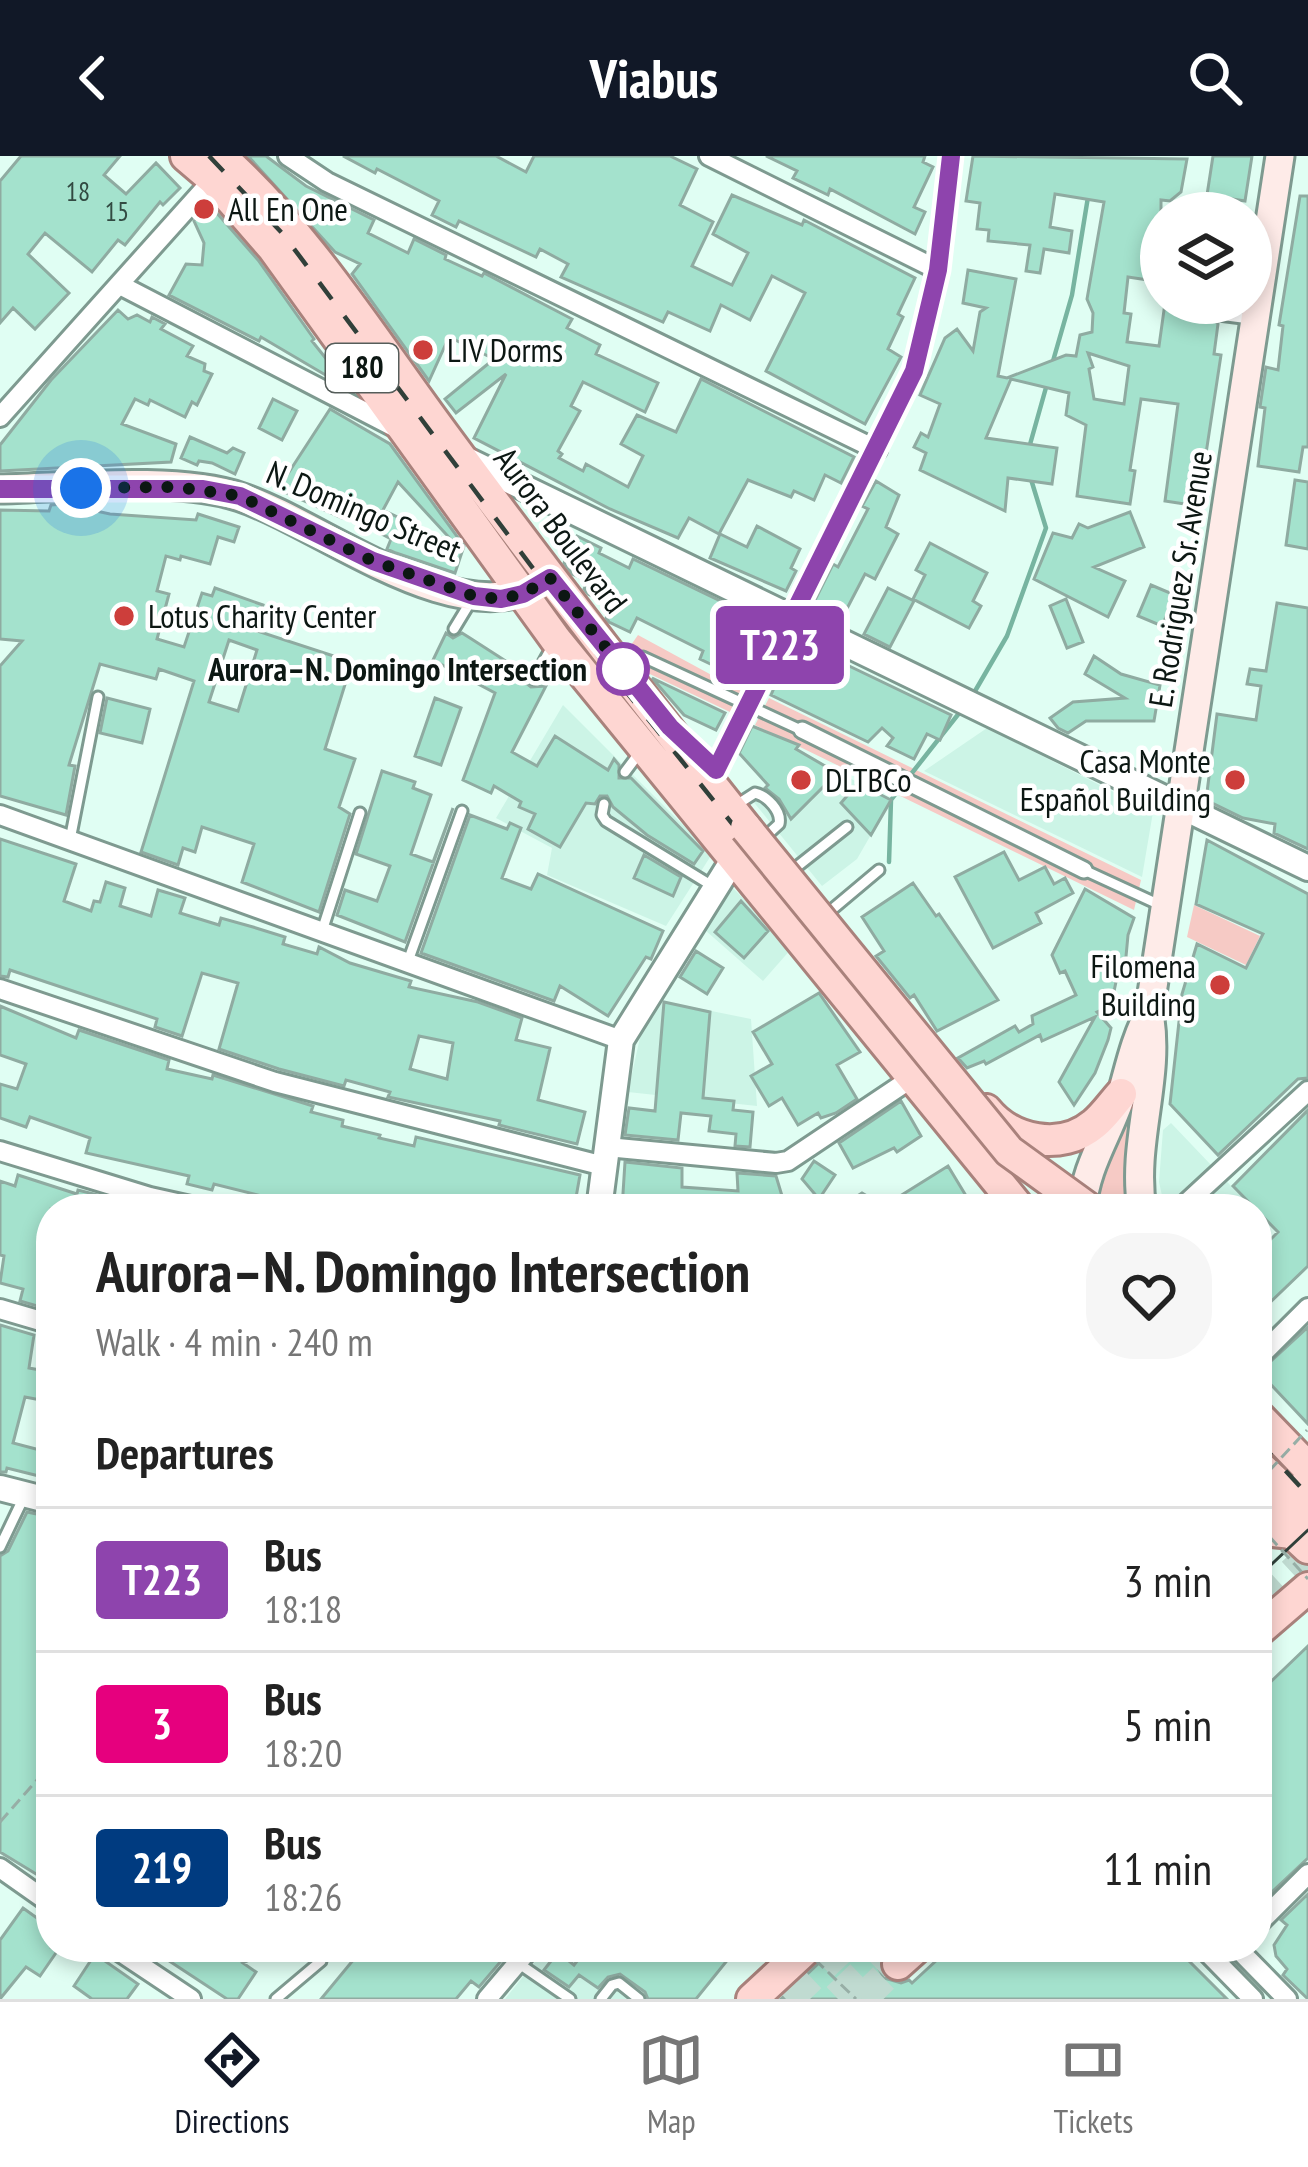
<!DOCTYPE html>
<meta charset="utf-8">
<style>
:root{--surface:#fff;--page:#f6f6f6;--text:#222;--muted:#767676;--line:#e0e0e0;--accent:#111827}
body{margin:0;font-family:"PT Sans Narrow",sans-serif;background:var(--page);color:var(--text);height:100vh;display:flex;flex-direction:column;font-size:45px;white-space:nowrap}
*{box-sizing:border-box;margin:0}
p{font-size:39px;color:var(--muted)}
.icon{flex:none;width:66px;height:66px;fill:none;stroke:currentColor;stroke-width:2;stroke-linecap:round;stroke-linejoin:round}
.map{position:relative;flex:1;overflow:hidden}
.panel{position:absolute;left:36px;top:1038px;width:1236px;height:768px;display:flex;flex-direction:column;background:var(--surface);border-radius:48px;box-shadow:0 6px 18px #0003}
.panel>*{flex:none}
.badge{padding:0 24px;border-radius:9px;font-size:42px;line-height:78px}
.tools{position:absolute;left:1140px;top:36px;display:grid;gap:24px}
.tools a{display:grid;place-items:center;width:132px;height:132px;border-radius:50%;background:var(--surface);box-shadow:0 6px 18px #0003;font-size:60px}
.you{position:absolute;width:60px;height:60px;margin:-30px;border:9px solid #fff;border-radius:50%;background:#1a73e8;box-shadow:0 0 0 18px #1a73e833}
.map>.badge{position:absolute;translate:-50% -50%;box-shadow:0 0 0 6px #fff}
h2{padding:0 60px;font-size:45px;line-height:108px}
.round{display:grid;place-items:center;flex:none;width:126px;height:126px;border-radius:48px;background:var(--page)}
.headline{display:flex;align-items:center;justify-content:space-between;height:204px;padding:0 60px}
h1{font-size:57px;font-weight:700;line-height:90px}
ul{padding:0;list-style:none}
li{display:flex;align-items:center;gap:36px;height:144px;padding:0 60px;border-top:3px solid var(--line)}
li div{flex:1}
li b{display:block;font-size:45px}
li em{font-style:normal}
li .badge{min-width:132px;font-weight:700;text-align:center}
header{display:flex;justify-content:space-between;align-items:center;height:156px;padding:0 60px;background:var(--accent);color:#fff;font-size:54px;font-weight:700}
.menu{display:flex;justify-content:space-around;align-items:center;height:168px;border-top:3px solid var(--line);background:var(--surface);font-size:33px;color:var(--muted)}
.menu a{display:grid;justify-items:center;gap:6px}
.menu .current{color:var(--accent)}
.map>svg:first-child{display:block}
.built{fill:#ccf4e6}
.green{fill:#f6cac5}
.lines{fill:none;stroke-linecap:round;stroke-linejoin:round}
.stream{stroke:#77b4a0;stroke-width:4.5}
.building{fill:#a4e2cd;stroke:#8faba1;stroke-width:3;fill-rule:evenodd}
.primary-tunnel{stroke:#c0dbd1;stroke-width:30;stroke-dasharray:30 15;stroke-linecap:butt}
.trunk-tunnel{stroke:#c0dbd1;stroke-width:33;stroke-dasharray:33 16;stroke-linecap:butt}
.service-casing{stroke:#7e9a90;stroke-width:15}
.pedestrian-casing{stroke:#7e9a90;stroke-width:21}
.minor-casing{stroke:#7e9a90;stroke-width:24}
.tertiary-casing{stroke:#7e9a90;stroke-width:30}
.secondary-casing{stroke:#7e9a90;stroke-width:33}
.primary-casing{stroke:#a9827c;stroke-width:36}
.path{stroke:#97aea6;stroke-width:3;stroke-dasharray:12 6;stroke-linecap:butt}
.service{stroke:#fff;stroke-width:9}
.pedestrian{stroke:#fff;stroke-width:15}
.minor{stroke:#fff;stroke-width:18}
.tertiary{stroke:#fff;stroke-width:24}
.secondary{stroke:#feebe8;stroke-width:27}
.primary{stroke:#fed6d2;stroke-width:30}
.tram{stroke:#31403a;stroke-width:3}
.rail{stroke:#31403a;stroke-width:4.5;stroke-dasharray:21 21;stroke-linecap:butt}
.primary-bridge-casing{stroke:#a9827c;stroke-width:36;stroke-linecap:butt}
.path-bridge{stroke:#97aea6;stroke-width:3;stroke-dasharray:12 6;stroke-linecap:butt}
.primary-bridge{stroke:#fed6d2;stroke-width:30}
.line-casing{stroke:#fff;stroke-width:27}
.line{stroke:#8e44ad;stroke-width:18}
.walk{stroke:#0c1713;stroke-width:12;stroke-dasharray:0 21.6}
.poi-dot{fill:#cd3e3b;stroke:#fff;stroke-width:4.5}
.stop-dot{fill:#fff;stroke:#8e44ad;stroke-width:6}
.labels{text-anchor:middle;stroke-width:9;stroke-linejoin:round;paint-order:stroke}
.number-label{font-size:27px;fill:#324a42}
.shield{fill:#fff;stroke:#555d5a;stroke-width:3}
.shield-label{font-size:30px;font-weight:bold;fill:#0c1713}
.poi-label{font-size:33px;fill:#0c1713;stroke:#fff;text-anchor:start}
.street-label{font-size:33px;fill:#0c1713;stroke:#fff}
.stop-label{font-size:33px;font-weight:bold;fill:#0c1713;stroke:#fff;text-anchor:end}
</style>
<header><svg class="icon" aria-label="back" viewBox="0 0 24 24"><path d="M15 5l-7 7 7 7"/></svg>Viabus<svg class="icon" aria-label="search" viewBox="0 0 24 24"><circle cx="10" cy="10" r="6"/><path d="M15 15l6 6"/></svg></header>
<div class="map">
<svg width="1308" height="1843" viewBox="0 0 1308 1843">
<rect width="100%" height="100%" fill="#e0fef3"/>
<!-- built -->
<path class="built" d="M563,549L712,698L666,770L547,719L552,692L496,662Z
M987,572L1153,656L1142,721L924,615Z
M801,596L891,644L857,703L822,730L752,644Z
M728,727L792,792L763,825L697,767Z
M662,845L751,863L757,950L628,936L641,877Z
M1171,967L1253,1053H1165L1159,1026L1163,974Z
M547,1791H583L649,1843H505Z"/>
<!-- green -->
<path class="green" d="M638,479L741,535L730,556L635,511L624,499Z
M769,542L1141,724L1134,754L755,569Z
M1194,749L1260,780L1246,809L1187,781Z
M1130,928L1127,1053H1103L1097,1047Z"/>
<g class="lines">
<!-- stream -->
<path class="stream" d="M1053,205L1072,139L1088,41
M1029,292L1047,228
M971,542L1007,480L1046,372L1030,320
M908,622L960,556
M889,706L891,644L901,631"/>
</g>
<!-- building -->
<path class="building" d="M21,0H120L104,19L126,38L156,7L180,32L163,49L160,46L125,89L118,84L92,116L45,77L28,98L69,137L35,173L13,152L0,167V25Z
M248,0H266L306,30L374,64L368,77L408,97L414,83L446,99L445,103L482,120L484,117L572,163L567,172L600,189L596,198L658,227L645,256L583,226L571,250L580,255L558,295L562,298L559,302L583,315L586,308L628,331L643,300L621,288L637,259L676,276L701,223L854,301L841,327L825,319L814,344L794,335L791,341L748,324L719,378L689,362L678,382L610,353L474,282L506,218L456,257L445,243L494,203L449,181L429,225L352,118L360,108L335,96Z
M343,0H496L526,16L534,0H670L697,13L680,49L713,66L692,110L732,129L748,97L713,78L732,39L802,69L804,64L915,122L898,158L903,161L888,193L901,201L865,268L766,215L805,137L772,120L750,164L721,149L710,175L668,156L663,166L561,121L568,108L540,93L536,101L459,65L456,71L432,59L439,45L377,13L375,17Z
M766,0H925L923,6L933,11L914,51L925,56L915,78L830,33L828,39L793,22L797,15Z
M973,0L1187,3L1181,36L1170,45L1161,44V126L1128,121L1124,157L1131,158L1127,186L1159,190L1165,147H1221L1210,159L1218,168L1214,198L1221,199L1198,350L1165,345L1178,248L1141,243L1130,314L1135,315L1130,348L1077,340L1086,269L1066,259L1069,237L1011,223L986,282L1057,292L1052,328L1008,322L1005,355L920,314L926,297L914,291L921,277L928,281L940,248L920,239L945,182L957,173L973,195L980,156L986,152L963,147L968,114L1016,123L998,220L1007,222L1066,199L1076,200L1080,179L1092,176L1093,157L1087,143L1104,46L1055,38L1050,71L1072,75L1069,97L1044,93L1040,117L1026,115L1030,89L988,85L989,74L977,73L980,47L966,45ZM1088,197L1129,210L1124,248L1094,243L1089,213L1093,211Z
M1213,0H1252L1245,45L1207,39Z
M1300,40H1308V291H1303L1299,316L1258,310L1265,252L1260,251L1266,211L1278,214L1283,170L1279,169Z
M209,48L258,104L314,183L312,185L351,234L261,181L259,185L169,139L186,108L202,109L204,87L194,65Z
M118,154L128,163L137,159L150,166L152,161L165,168L161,173L193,190L187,200L205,208L204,215L212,218L197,249L192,246L185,261L150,244L148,249L135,243L122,268L176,288L171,306L0,315V289L51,224Z
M273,243L297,255L282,284L259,272Z
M330,253L390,288L464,390L455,417L396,397L387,393L391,383L344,358L342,362L278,333ZM398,326L456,389L383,354Z
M190,281L227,297L233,292L244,297L235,318L212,307L199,305L197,309L181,302Z
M1295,324L1308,326V393L1286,389Z
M876,325L899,339L886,371L898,378L875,423L865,418L840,466L811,452L833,408L838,411L868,353L862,350Z
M64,348L110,358L196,364L198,358L239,371L234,386L218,381L210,408L181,400L180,404L166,400L157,435L169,438L157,483L184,491L202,437L212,440L215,432L263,449L254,474L352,506L325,593L355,603L339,651L350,658L319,756L242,726L254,688L202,671L195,696L183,692L178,709L141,696L194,525L159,513L156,523L100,508L69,609L75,610L66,659L0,640V510L22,485L0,483V354L49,355L51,349ZM229,484L257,494L238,555L209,546Z
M1130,356L1144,391L1094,411L1125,425L1108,461L1034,423L1053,377L1072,382L1079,368L1088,372Z
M757,370L800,393L791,412L796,415L786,435L710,402L720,378L747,391Z
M577,380L601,392L599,397L629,412L633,403L764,466L767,474L744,524L700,503L703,495L637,462L630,476L609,466L606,462L612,450L588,438L584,433L588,425L572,418L564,407Z
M930,387L987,417L973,445L981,450L969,472L913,443L925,419L916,414Z
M1151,429L1175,439L1162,470L1138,460Z
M888,432L914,445L890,491L864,478Z
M1066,443L1083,486L1067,492L1050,450Z
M1277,447L1308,452V693L1274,677L1275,668L1243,662L1206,644L1217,558L1256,564L1261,530L1247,528L1250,513L1266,515Z
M446,477L453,482L462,477L470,482L526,518V527L531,531L546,530L512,596L537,610L555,580L608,614L614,603L619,609V622H631L703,695L694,708L647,679L613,651L607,640H600L595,648L586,647L560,691L528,673L535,658L519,651L521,646L494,630L491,637L463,624L495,537L433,504Z
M795,484L951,559L940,584L927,578L914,603L887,590L893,582L882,572L868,586L771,539Z
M1094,500L1121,518L1160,529L1154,565H1086L1068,577L1058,572L1050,562L1073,546L1125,542L1085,518Z
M652,522L725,557L716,574L684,559Z
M107,542L150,553L142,587L100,577Z
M435,542L461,552L441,609L415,600Z
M752,570L799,589L796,593L837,617L791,663L779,643L765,632L768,629L739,597Z
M382,615L415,626L413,632L431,639L411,698L433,706L453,652L405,786L337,759L345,734L377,745L390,710L356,698Z
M858,627L891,644L871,679L841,647Z
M470,659L507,673L510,667L521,672L502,722L531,733L538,718L663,775L651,803L646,801L608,860L560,830L554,845L421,797Z
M0,683L76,708L64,745L91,755L94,745L100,746L106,726L125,732L120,750L151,760L158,734L185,742L180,757L219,769L221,762L253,771L285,781L283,788L317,798L319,791L350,807L411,825L409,831L478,846L522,862L516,884L550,892L538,944L585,956L577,988L499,969L500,965L388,941L390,936L346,924L344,930L279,913L219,893L238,827L202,817L182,880L155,871L157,863L10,814L8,821L0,820ZM419,880L453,887L447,923L410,913Z
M1207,684L1308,738V922L1298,923L1218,999L1170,948L1182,838L1197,788L1246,812L1263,778L1196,748Z
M1004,696L1019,724L1045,711L1054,728L1065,722L1073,737L1036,757L1041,767L993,792L955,721Z
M644,699L681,721L673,740L634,722Z
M913,727L936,760L939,758L998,844L937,875L914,839L910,842L876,800L884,795L862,761Z
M1085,733L1134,762L1128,779L1124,822L1117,821L1111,850L1097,856L1111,872L1108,884L1095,917L1074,949L1059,926L1095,861L1042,885L1040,879L986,908L984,905L967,912L958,902L1015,870L1019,876L1033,868L1032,860L1076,839L1065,815L1060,817L1052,799Z
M741,745L768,775L744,802L715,776Z
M696,795L723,812L707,838L680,821Z
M819,837L860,896L837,909L857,943L836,957L821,962L818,957L798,969L782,942L769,950L751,920L772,908L753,876Z
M664,846L710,856L703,942L734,945L733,954L753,956L750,991L735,990L736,978L709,975L711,960L681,957L678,984L625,979L629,952L655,955Z
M0,850L76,882L79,874L169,904L167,913L212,923L213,919L313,950L311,956L343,964L342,970L380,979L379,982L414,990L416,981L580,1019L575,1047L562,1045L560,1053H282L256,1046L258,1039L214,1028L212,1034L187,1028L189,1020L86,997L90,982L30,961L26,971L0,962V928L17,933L26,908L0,899Z
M901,945L921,980L897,996L894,992L853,1012L839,987Z
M1308,954V1110L1257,1159V1097L1278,1076L1233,1030Z
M814,1005L835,1019L819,1043L802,1023Z
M625,1006L682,1012V1031L738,1035L737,1017L776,1020L786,1053H622Z
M948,1010L974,1053H857L851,1044L862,1037L884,1050Z
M18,1019L77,1038L78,1034L102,1040L98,1053H51V1127L44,1152L20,1145L23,1133L0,1127L4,1100L0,1099V1025L15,1030Z
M0,1169L34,1179L29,1212L51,1216V1246L25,1241L13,1287L51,1297V1323L7,1312L6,1316H0Z
M1308,1171V1268L1259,1216Z
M27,1356L51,1361V1600L41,1612L51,1621V1727L0,1696V1400L8,1395Z
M1308,1490V1702L1257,1750V1539Z
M1308,1738V1843L1283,1819L1287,1813L1276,1800L1274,1789L1287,1769L1281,1764Z
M23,1752L51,1772V1791H60L40,1820L26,1811L0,1843V1784Z
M148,1791H278L243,1807L256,1816L238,1843H227Z
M364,1791H513L479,1831L471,1825L456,1843H321Z
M588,1791H638L653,1803L662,1791H738L696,1843H648L645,1836L620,1818L608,1821L598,1832L579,1819L569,1831L544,1814L558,1796L574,1809Z
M825,1791H888L880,1801L879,1813L884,1822L901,1827L909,1824L912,1827L951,1791H1175L1227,1843H781L819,1807Z
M95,1798L138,1828L127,1843H92L74,1830Z"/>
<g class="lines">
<!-- primary-tunnel -->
<path class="primary-tunnel" d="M862,1843L898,1808"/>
<!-- trunk-tunnel -->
<path class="trunk-tunnel" d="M1257,1451L1308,1404
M786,1843L841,1791
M838,1843L892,1791"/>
<defs>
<path id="service" d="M1219,159L1250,163
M454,473L471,445
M643,501L801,574
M534,523L553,489
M625,616L640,596
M741,646L755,637C767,640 782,655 779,668L767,679
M604,648L602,659L606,665L714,731
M70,684L98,541
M794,713L847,671
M1084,714L1160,749
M829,756L879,714
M322,775L360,657
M407,808L462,655
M0,1391L23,1343
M518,1807L570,1843
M276,1843L321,1805
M601,1843L612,1829L619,1827L639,1843"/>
<path id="pedestrian" d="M802,574L1084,714"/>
<path id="minor" d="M288,0L327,26L877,294
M709,0L938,114
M120,129L398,273
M0,261L217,19
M715,614L914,215L938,114L951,0
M0,659L621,884
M0,833L275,926L604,1010
M607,991L776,1007L788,1005L915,920
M0,995L150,1041L204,1053
M1180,1053L1308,935
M0,1153L51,1168
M1257,1203L1308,1152
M0,1712L51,1748
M1257,1769L1308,1718
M113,1791L191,1843
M1202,1791L1253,1843
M1236,1791L1287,1843
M487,1843L531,1791"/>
<path id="tertiary" d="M463,302L1308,712
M599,1053L621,884L733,704
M0,1332L51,1345"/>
<path id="secondary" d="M0,333C67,331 179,320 240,341C322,368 455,478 541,428
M1082,1053C1085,1010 1109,978 1122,937C1130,909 1135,884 1149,857
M1142,1053C1131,987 1161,922 1149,857L1280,0"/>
<path id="primary" d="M186,0L213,23L273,92L556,484L1020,1053
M220,0C308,78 374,185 444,279C542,412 643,543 746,672
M986,954C1011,985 1061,996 1094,968C1104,960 1112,948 1121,938
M1257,1259L1308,1312
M1257,1308L1308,1357
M1262,1374L1292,1377L1308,1392
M1257,1378L1308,1326
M1257,1476L1308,1432
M898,1808L917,1791
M752,1843L806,1793"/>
</defs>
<!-- service casing -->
<use href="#service" class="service-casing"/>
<!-- pedestrian casing -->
<use href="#pedestrian" class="pedestrian-casing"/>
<!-- minor casing -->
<use href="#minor" class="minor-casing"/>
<!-- tertiary casing -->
<use href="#tertiary" class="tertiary-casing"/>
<!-- secondary casing -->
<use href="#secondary" class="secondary-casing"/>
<!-- primary casing -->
<use href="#primary" class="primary-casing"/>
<!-- path -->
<path class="path" d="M0,1666L51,1608
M758,1804L768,1791"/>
<!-- service -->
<use href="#service" class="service"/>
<!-- pedestrian -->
<use href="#pedestrian" class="pedestrian"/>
<!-- minor -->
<use href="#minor" class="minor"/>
<!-- tertiary -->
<use href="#tertiary" class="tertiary"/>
<!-- secondary -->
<use href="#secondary" class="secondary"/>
<!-- primary -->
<use href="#primary" class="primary"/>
<!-- tram -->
<path class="tram" d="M1257,1422L1308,1374"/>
<!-- rail -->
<path class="rail" d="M209,0L283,78L612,518L775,721L1056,1053
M1257,1284L1308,1339"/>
<defs>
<path id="primary-bridge" d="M746,672L1009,995L1089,1053"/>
</defs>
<!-- primary-bridge casing -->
<use href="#primary-bridge" class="primary-bridge-casing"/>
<!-- path-bridge -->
<path class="path-bridge" d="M1257,1328L1307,1274
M1257,1367L1308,1423
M802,1791L856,1843"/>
<!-- primary-bridge -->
<use href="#primary-bridge" class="primary-bridge"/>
</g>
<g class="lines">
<defs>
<path id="line" d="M0,333H203L240,340L373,405L474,440L501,443L523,438L550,422L670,571L716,614L914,215L938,114L951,0"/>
</defs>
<!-- line casing -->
<use href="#line" class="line-casing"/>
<!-- line -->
<use href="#line" class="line"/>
<!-- walk -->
<path class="walk" d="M81,332L177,331L240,340L373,405L474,440L501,443L523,438L550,422L623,513"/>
</g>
<!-- markers -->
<g class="poi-dot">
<circle cx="204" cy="53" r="12"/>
<circle cx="423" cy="194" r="12"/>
<circle cx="124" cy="460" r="12"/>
<circle cx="801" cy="624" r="12"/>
<circle cx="1235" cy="624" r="12"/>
<circle cx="1220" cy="829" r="12"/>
</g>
<circle class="stop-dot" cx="623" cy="513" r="24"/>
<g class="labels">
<!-- number labels -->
<g class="number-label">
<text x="78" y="45">18</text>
<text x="117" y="65">15</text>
</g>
<!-- shield labels -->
<rect class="shield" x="326" y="188" width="72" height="48" rx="9"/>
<g class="shield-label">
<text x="362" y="222">180</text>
</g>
<!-- poi labels -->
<g class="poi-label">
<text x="228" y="65">All En One</text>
<text x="447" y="206">LIV Dorms</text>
<text x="148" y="472">Lotus Charity Center</text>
<text x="1211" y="617" text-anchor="end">Casa Monte<tspan x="1211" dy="38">Español Building</tspan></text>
<text x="825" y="636">DLTBCo</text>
<text x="1196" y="822" text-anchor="end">Filomena<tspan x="1196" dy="38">Building</tspan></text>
</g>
<!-- street labels -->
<g class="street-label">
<text transform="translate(364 355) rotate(23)" y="12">N. Domingo Street</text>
<text transform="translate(561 374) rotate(53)" y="12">Aurora Boulevard</text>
<text transform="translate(1180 423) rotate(-81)" y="12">E. Rodriguez Sr. Avenue</text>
</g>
<!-- stop labels -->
<g class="stop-label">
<text x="587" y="525">Aurora–N. Domingo Intersection</text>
</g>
</g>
</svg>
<div class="tools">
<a><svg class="icon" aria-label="layers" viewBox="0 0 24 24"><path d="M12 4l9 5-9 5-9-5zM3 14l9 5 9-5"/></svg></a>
</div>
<div class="you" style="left:81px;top:332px"></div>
<b class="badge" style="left:780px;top:489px;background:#8e44ad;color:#fff">T223</b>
<section class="panel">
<div class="headline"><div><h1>Aurora–N. Domingo Intersection</h1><p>Walk · 4 min · 240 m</p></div><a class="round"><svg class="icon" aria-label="heart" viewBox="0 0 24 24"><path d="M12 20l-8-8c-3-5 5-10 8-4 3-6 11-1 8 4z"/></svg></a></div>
<h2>Departures</h2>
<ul>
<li><span class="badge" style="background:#8e44ad;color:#fff">T223</span><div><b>Bus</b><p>18:18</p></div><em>3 min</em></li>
<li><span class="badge" style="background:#e6007e;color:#fff">3</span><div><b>Bus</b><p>18:20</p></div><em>5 min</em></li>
<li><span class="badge" style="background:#003b80;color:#fff">219</span><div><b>Bus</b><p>18:26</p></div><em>11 min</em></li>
</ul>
</section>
</div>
<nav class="menu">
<a class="current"><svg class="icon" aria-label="directions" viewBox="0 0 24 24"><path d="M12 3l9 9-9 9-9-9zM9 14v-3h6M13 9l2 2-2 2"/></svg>Directions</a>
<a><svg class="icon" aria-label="map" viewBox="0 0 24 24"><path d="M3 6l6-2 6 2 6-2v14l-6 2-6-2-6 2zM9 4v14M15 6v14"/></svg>Map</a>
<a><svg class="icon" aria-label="tickets" viewBox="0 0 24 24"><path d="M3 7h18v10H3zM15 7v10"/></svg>Tickets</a>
</nav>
